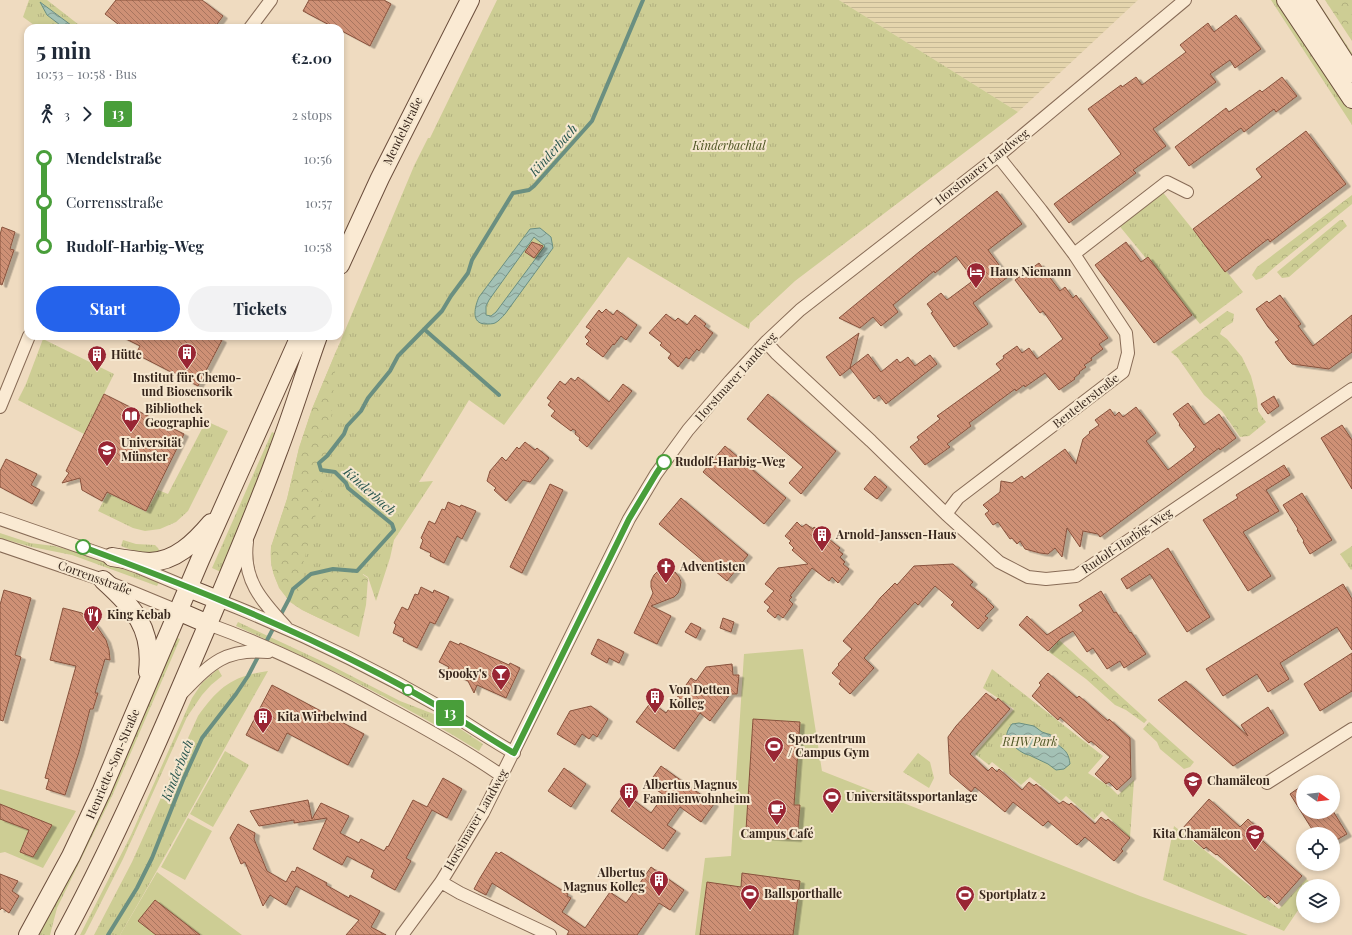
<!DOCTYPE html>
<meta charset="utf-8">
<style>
:root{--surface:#fff;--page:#f2f2f3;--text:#1f2937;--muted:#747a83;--accent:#2563eb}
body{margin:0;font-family:"Playfair Display",serif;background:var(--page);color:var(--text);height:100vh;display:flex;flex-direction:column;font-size:15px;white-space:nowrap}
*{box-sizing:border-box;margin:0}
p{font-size:13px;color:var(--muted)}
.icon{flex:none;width:22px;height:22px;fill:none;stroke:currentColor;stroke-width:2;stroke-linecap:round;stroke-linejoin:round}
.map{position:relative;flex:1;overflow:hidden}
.panel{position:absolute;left:24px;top:24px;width:320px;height:316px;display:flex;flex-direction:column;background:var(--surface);border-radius:12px;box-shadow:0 2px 6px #0003}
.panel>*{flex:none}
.badge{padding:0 8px;border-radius:3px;font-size:14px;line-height:26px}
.needle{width:26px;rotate:104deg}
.fabs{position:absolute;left:1296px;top:775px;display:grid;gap:8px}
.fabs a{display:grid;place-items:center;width:44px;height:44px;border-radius:50%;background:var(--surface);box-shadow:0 2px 6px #0003;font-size:20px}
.map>.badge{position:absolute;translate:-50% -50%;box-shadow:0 0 0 2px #fff}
.legs{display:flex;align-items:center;gap:6px;height:44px;padding:0 12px;font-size:13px}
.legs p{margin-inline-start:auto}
.overview{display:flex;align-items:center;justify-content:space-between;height:68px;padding:0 12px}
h1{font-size:22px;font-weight:700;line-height:30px}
.cta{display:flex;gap:8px;margin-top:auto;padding:8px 12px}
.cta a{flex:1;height:46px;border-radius:24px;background:var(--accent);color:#fff;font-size:16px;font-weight:700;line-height:46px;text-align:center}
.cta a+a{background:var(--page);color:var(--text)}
ul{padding:0 12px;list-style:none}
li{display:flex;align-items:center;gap:14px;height:44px;font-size:15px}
li i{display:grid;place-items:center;width:6px;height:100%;margin:0 5px;background:currentColor}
li i::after{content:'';width:10px;height:10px;margin:-5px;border:3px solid;border-radius:50%;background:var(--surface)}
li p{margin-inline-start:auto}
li:first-child i{background:linear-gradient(#0000 50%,currentColor 0)}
li:last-child i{background:linear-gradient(currentColor 50%,#0000 0)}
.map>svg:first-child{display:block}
.farmland{fill:url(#farmland-rules)}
.grass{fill:url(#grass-tufts)}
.forest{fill:url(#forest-crowns)}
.garden{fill:#cdcd94}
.water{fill:url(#water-waves);stroke:#6a8f81;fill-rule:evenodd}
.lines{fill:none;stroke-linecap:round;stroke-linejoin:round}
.stream{stroke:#6a8f81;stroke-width:4}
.building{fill:url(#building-back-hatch);stroke:#88523d;filter:url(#shadow)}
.street-casing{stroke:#886c57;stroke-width:14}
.secondary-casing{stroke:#6a4d3b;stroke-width:20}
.street{stroke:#faead3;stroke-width:12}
.secondary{stroke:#faead3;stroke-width:18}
.line-1-casing{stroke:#fff;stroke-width:9}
.line-1{stroke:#499e3a;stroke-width:6}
.stop-1-dot{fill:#fff;stroke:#499e3a;stroke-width:2}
.labels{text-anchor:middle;stroke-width:4;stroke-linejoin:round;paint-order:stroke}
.street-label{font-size:12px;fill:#37261c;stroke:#f6e7cf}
.park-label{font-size:12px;font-style:italic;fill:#4d5422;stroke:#f6e7cf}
.poi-label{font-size:12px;font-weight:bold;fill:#37261c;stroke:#f6e7cf;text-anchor:start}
.stop-label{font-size:12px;font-weight:bold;fill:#37261c;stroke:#f6e7cf;text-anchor:start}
.water-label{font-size:13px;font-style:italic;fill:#2b5850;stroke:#f6e7cf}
</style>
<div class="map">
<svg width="1352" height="935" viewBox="0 0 1352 935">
<defs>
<pattern id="farmland-rules" width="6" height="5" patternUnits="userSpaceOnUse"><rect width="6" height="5" fill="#e5d5ad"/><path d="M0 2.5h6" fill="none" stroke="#c5b794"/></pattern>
<pattern id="grass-tufts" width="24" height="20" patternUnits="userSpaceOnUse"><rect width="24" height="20" fill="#cdcd94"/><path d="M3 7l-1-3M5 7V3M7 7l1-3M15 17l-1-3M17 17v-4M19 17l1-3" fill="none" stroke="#b1b07f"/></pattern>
<pattern id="forest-crowns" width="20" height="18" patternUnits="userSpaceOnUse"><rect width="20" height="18" fill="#cdcd94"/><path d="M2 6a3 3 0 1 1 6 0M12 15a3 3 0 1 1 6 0" fill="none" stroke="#b1b07f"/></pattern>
<pattern id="water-waves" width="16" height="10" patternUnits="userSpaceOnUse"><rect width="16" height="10" fill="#a3c1b5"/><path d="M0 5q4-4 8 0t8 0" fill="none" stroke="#869d92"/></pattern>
<pattern id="building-back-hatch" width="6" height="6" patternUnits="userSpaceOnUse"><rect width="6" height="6" fill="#ce9074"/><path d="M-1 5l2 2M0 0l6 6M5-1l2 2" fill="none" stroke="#a8755e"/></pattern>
<filter id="shadow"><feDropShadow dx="4.5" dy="2.5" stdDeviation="0" flood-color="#0004"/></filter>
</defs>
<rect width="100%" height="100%" fill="#efdbc0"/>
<!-- farmland -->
<path class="farmland" d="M839,0H1138L1018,112Z"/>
<!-- grass -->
<path class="grass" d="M29,0H47L83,28H75L41,3L47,15L64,28H38L23,17Z
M497,0H839L1018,112L795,281L750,323L749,329L628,257L504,425L469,400L419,482L433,481L394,540L390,558L376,601L368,577L363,574L333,624C308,613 288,607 276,580C271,569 270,558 271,547L287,499L299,448L312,409L414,166L428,138H430Z
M1271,0H1281L1352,104V125Z
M1308,0H1317L1352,53V67Z
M1161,190L1243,292L1200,324L1117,223Z
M43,339L114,374L84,434L18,400L26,384Z
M206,421L228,431L188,511L176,522L160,529L145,531L133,528L98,511L108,493L146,512L158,490L168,494Z
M272,432L278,435L223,573L212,568Z
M0,533L30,543L54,546L76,552L159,582L157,586L72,555L32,547L0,538Z
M123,540L136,544L155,545L158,548L160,552C146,555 134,551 121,546Z
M1352,546V569L1351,570L1340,554Z
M238,622L330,665L400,701L444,718L483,744L479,751C402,703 319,663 236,626Z
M175,637L180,639L113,794L57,908L50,935H37Z
M218,669L222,676L211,685L202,695L187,717L123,859L85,934L84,935H80L131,835L192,698L202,683Z
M992,669L1103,756L1088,773L1110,787L1118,795L1134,780L1130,838L1102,811L1094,820L1066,796L1061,801L1030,777L1021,785L992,762L989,765L975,754L1014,709L983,688Z
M268,671C218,759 171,848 120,935H94L132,862L198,716C219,687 232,676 268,671Z
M225,751L249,765L213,827L190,814Z
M918,753L930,762L934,778L929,788L903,772Z
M1174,826L1279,909L1306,879L1315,886H1303V903L1284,931L1163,880Z"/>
<!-- forest -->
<path class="forest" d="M1325,0H1352V41Z
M1352,195V204L1277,265L1262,278L1256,280L1252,275L1257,267Z
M1340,220H1343L1347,226L1289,277L1282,278L1277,272Z
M1227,311L1234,314L1233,322L1222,329L1220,334L1227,339L1242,357L1251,376L1257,399L1258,411L1266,422L1249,436L1240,437L1222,411L1204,395L1178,358L1171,352Z
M337,349L330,431L322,491L302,568L305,586L330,569L353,568L368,578L366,605L359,637L302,610L290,602L279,588L274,575L271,562V547L287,499L299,448L312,409Z
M1059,640L1147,720L1144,723L1126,710L1115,705L1086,679L1049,652Z
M1149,722L1194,762L1190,767L1184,769L1160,749L1157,742L1143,729Z"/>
<!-- garden -->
<path class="garden" d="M803,649L822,771L1140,896L1248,935H695L705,858L731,856L744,654Z
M0,789L76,811L43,868L5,852L0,853Z
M188,818L212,831L185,880L161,867Z
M157,872L242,935H120Z"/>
<!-- water -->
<path class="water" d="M40,2L75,28H64L47,15Z
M540,228L551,237L553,248L505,314C502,317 499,321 495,323C493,324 488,324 486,324C470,324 475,306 479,297L530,229ZM534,237L545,246L496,312L491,316L486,315V306L489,300Z
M1019,723L1034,726L1042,732L1051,735C1057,750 1068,745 1070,764L1064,769L1056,770L1048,764L1029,755C1023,755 1007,742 1007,736C1006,732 1010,727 1012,724Z"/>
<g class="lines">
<!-- stream -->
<path class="stream" d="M424,329L499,395
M279,618L289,599L293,589L311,574L333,569L357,571L394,530L392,524L348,488L346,483L335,472L321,470L319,463L327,456L344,434L347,426L361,411L368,398L390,371L398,356L442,311L451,296L468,273L472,260L513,193L529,190L534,186L592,121L643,0
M264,646L275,625
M108,935L137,888L152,858L183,780L202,738L236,694L248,676L260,653"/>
</g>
<!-- building -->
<path class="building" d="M116,0H202L223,16L214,28H123L105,14Z
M309,0H384L391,4L370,46L340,30V28H335L303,11Z
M1236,15L1261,49L1235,68L1230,60L1210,74L1216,82L1153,129L1166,146L1133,170L1136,173L1069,223L1054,204L1121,154L1088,109L1121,85L1122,87L1136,77L1142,85L1186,52L1180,45L1199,30L1208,23L1214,32Z
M1282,77L1297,96L1276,112L1274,109L1244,132L1241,128L1189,166L1175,147L1226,108L1229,112L1260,90L1262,92Z
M1306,131L1346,184L1270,242L1268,239L1225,272L1193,229L1262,177L1256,169Z
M997,191L1022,224L988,250L1008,277L973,303L988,324L954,347L931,313L933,312L927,304L941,293L947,300L974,280L956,256L935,273L934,271L893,305L898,312L881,326L873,317L860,328L839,318L919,252Z
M2,227L15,232L10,249L14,250L2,285L0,284V235Z
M532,242L543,246L534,258L525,252Z
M1126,242L1141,262L1148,257L1192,315L1154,343L1095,265Z
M1039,263L1060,291L1065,287L1073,298L1076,295L1108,338L1099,344L1103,349L1091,358L1092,360L1084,365L1086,367L1079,372L1080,373L1074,378L1075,379L1059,390L1045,373L1025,387L1024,385L1016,391L1015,389L969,423L971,426L947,444L950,447L925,465L910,447L919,440L917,437L940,419L937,416L1001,370L996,364L1004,358L1003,356L1017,346L1022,353L1029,348L1037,359L1063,339L1043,311L1040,313L1015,280Z
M1280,295L1301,324L1298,326L1313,346L1352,315V352L1329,369L1292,364L1288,360L1275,342L1279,340L1268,327L1256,309L1267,301L1269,303Z
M606,309L613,315L617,310L637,325L626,340L621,336L614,345L613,344L603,357L586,344L589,341L585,337L591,330L586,327L599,310L602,313Z
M666,314L675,321L678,318L687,325L695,315L706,324L704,326L713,333L699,351L697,349L689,359L686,357L678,367L668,358L671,354L660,345L662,343L649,333Z
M859,333L850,368L840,376L826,357Z
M120,336H215L222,340L198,386L136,354L140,346Z
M868,354L881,372L897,359L900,363L908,357L915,366L930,355L937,364L886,404L879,395L874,399L850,368Z
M578,377L609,402L623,384L632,391L587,447L579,440L580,438L575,434L576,431L573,429L571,431L551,416L555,411L548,405L551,401L547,398L560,381L565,385L571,378L575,381Z
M104,394L184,434L146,511L107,492L102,501L82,490L80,478L62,483L69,473L66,471Z
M768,394L836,451L801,494L789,483L803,467L747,419Z
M1274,396L1279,406L1268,414L1261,404Z
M1188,403L1204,425L1219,414L1236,438L1220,450L1219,448L1100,537L1098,534L1083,531L1080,547L1067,528L1062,557L1055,548L1048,554L1040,553L1025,549L1020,541L1017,544L1012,538L1010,539L998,522L993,525L985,514L989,511L983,505L1000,492L1001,481L1012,483L1022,476L1024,479L1065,449L1076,464L1083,439L1090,433L1089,432L1099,425L1095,420L1110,409L1115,416L1119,412L1123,417L1136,407L1156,433L1146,441L1168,470L1194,450L1193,449L1196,447L1179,425L1180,424L1173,414Z
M1342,425L1352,440V489L1321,438Z
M525,442L535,450L537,448L549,458L530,482L523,480L506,501L494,490L496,488L487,481L490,471L502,457L506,461L517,447L519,449Z
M725,446L786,498L764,524L703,472Z
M6,459L37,474L31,485L40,490L32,504L0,487V471Z
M1284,465L1290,475L1266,490L1279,511L1243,532L1271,576L1248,591L1203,520L1238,498L1236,495Z
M875,476L887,487L877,499L864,489Z
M550,484L563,490L522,573L510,567Z
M1302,493L1332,540L1310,554L1303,542L1304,541L1297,530L1298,529L1283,505Z
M681,498L748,555L727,581L659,524Z
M448,502L460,507L461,505L476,511L462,539L457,536L444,563L430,556L431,553L420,548L423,540L421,538L429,521L435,524L442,509L445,510Z
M797,522L802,527L806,524L813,529L814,527L840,548L838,550L843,554L840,557L845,562L843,564L849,569L838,583L832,577L829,581L812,568L790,596L792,597L789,600L793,604L783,618L778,614L775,618L767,611L770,607L764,602L774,591L765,584L778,568L808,564L792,550L794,548L789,543L791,541L785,536Z
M1168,548L1210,617L1187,632L1150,574L1127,589L1121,579Z
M953,564L973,582L970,585L987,599H986L994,607L985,616L988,618L978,629L951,605L954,602L935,586L918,605L915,602L864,658L874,668L850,694L839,684L841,681L832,673L839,665L838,664L852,649L843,641L873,607L880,598L895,583L897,585L914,566Z
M664,569L670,570L675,572L679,577L681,582L680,588L678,593L674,597L651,606L671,616L657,644L634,633L653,593L651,587V581L654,575L658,571Z
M1343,584L1352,599V650L1337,627L1280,663L1289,679L1268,692L1257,674L1223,696L1206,669Z
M421,587L433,593L434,590L449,597L435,624L430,622L417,648L403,641L404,638L393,633L396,625L394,623L402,607L408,610L415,594L418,595Z
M4,590L31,598L15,655L21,657L3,721L0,720V605Z
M1101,591L1114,613L1116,612L1130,633L1131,632L1146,654L1124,668L1120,661L1107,669L1093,648L1087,652L1073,631L1060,639L1048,651L1019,625L1027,616L1047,635L1083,611L1079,605Z
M63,608L82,613L96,625L106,640L109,650L110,660L105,659L95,693H98L93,709H90L79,752L65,795L46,789L49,779L45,778L76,666L50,660Z
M723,618L734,622L731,632L720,628Z
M691,623L701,628L696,638L685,632Z
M598,639L624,652L619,663L609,658L607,663L591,654Z
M450,641L459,645L460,643L509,665L510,663L520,668L506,698L477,685L474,693L468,681L447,671L449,667L439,662Z
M1352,653V691L1320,711L1304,684Z
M732,664L733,675H739L737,694H730L710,721L700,713L674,749L636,722L651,702L666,713L691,678L696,681L706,667Z
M1048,673L1077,698L1079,696L1108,721L1109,719L1130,738L1131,777L1117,790L1109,782L1106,784L1095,774L1110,757L1091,741L1089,743L1060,717L1058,720L1032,696L1041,685L1039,683Z
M1186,681L1248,736L1241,725L1268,707L1284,733L1233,766L1158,700Z
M272,685L364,734L348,765L287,733L278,751L246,735Z
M986,693L996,701L998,698L1010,709L970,754L988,771L992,767L997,772L999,769L1022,790L1029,782L1034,786L1036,784L1059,804L1063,801L1069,805L1071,803L1095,824L1101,817L1106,821L1108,819L1130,838L1121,849L1123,851L1114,861L1085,837L1077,845L1048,821L1043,826L1013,802L1005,812L975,787L971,792L950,774L948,737L956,726Z
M591,706L608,719L597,737L593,734L589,739L582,734L575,745L557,734L570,711Z
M753,719L800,722L794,805H800L797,839L764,837V832L746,830Z
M661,766L714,804L701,822L680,807L667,825L676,831L663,849L611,811L624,793L651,813L664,795L648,784Z
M564,768L586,784L571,807L548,791Z
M443,778L462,789L447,818L432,810L406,858L411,861L395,890L371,877L374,870L347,856L342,865L313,849L327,818L294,823V820L259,826L250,811L308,800L312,819L321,803L349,816L340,833L359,843L361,839L384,851L387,846L388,847L413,800L427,807Z
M1303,785V812H1333V811L1347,834L1333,842V834H1315L1290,794Z
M1209,799L1240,827L1248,819L1259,829L1255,834L1302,876L1277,904L1268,895L1265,898L1217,854L1216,855L1206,847L1204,849L1182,829Z
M0,804L52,825L33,857L20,852L29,830L0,819Z
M238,824L255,833L254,839L267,871L286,882L292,871L295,872L297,867L327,883L326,885L349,898L350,895L380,911L371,927L386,935H346L359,920L296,886L286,905L270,895L263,906L245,862L241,864L230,838Z
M496,852L499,854L501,852L568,894L567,896L571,898L562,912L585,928L610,892L626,903L651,867L684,890L670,910L659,903L637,935H567L569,931L492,883L486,895L474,889L480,878Z
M742,873L800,881L793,935H700L707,882L741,887Z
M0,874L18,881L12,891L19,896L9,913L2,908L0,910Z
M155,900L200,935H156L138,921Z"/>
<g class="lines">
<defs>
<path id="street" d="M250,28L271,0
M1074,254L1167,182L1187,192
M766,342L776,353L871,441L946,514L999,562L1028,577L1046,579L1076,576L1352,389
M0,407L29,336
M946,514L958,498L1123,372L1128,353L1126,333L1074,254L1041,210L998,156
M0,519L138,567L188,588
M247,542C242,580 262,601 286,627
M0,545L103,580L178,611
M218,600C295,630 373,668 444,709C467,724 490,739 514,753
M208,624C269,646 328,675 384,706C425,728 465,750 502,776
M183,692C211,663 226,648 268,652
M1267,783L1352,729
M441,882L460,893L550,935
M402,935L441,882L483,813L629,519L656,474L688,430L730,381L766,342L800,310L998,156L1185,0"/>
<path id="secondary" d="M1286,0L1352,99
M1305,0L1352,73
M340,265L380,178L470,0
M112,557C124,559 137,561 149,562C175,562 195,542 211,523
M103,580C134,608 153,628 148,672
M188,588L218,600
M178,611L208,624
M28,935L71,856L102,790L200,560L300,336
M64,935C109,852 147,767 184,680C216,605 249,530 277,454C292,415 304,375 318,336"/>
</defs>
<!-- street casing -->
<use href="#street" class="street-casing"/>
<!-- secondary casing -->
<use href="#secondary" class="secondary-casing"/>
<!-- street -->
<use href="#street" class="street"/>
<!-- secondary -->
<use href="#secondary" class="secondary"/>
</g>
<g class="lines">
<defs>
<path id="line-1" d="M83,547C178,582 272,619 362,665C390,679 417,694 444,710C468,724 490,739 514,753L629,519L656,474L664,462"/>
</defs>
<!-- line-1 casing -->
<use href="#line-1" class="line-1-casing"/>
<!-- line-1 -->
<use href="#line-1" class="line-1"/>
</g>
<!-- icons -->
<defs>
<symbol id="hotel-pin" viewBox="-11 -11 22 30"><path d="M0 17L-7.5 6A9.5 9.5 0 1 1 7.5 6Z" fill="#992634" stroke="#f6e7cf"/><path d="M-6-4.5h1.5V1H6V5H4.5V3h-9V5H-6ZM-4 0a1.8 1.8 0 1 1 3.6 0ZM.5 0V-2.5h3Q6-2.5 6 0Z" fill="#fff"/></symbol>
<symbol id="building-pin" viewBox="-11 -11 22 30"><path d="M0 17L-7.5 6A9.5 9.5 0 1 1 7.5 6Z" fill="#992634" stroke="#f6e7cf"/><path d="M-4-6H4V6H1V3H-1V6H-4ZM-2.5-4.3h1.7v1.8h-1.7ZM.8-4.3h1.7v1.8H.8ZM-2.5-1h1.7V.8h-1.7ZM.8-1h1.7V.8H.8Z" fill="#fff"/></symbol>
<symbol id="library-pin" viewBox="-11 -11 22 30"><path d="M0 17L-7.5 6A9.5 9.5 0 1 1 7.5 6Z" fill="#992634" stroke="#f6e7cf"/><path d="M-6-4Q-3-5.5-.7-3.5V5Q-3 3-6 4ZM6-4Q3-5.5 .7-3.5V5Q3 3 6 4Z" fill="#fff"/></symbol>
<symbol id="university-pin" viewBox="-11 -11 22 30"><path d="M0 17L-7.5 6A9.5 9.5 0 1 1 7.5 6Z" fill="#992634" stroke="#f6e7cf"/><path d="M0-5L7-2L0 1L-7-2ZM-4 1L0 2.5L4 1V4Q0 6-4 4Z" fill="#fff"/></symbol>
<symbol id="church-pin" viewBox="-11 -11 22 30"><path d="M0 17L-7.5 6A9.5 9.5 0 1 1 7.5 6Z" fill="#992634" stroke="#f6e7cf"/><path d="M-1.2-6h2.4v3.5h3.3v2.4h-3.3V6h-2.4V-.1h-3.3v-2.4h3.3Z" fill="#fff"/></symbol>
<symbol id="restaurant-pin" viewBox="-11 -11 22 30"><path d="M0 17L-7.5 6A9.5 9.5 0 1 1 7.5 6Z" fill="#992634" stroke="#f6e7cf"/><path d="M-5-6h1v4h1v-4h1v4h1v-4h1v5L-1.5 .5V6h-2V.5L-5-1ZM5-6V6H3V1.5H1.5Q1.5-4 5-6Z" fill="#fff"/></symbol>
<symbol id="bar-pin" viewBox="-11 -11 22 30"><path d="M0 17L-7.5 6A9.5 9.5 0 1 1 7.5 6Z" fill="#992634" stroke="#f6e7cf"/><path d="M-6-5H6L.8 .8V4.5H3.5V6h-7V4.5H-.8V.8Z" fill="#fff"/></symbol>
<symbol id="stadium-pin" viewBox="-11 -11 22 30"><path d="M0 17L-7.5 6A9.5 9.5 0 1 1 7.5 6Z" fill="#992634" stroke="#f6e7cf"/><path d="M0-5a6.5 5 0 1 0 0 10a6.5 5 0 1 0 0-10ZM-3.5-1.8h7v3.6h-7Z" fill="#fff"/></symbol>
<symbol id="school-pin" viewBox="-11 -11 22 30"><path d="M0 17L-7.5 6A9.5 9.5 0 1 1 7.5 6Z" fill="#992634" stroke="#f6e7cf"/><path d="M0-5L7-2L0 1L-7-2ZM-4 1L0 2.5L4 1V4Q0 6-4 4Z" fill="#fff"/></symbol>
<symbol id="cafe-pin" viewBox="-11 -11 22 30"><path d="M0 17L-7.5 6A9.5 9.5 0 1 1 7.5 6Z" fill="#992634" stroke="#f6e7cf"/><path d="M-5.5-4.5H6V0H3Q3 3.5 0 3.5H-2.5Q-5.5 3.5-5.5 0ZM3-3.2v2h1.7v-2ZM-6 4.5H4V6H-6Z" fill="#fff"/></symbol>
</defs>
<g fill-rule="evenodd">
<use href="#hotel-pin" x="965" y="261" width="22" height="30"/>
<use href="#building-pin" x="176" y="342" width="22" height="30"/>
<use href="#building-pin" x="86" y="344" width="22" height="30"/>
<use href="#library-pin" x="120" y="405" width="22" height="30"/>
<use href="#university-pin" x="96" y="439" width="22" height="30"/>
<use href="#building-pin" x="811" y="524" width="22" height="30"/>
<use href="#church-pin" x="655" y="556" width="22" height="30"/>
<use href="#restaurant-pin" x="82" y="604" width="22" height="30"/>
<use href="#bar-pin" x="490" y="663" width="22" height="30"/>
<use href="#building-pin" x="644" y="686" width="22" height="30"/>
<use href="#building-pin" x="252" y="706" width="22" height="30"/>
<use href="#stadium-pin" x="763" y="735" width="22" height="30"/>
<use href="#school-pin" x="1182" y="770" width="22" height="30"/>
<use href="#building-pin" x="618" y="781" width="22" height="30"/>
<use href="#stadium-pin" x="821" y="786" width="22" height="30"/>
<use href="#cafe-pin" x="766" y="798" width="22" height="30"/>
<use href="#school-pin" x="1244" y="823" width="22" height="30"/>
<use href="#building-pin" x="648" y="869" width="22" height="30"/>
<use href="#stadium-pin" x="739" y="883" width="22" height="30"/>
<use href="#stadium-pin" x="954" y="884" width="22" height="30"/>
</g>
<!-- markers -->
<g class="stop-1-dot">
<circle cx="664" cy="462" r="7"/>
<circle cx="83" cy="547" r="7"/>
<circle cx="408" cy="690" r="5"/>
</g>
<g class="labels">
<!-- street labels -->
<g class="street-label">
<text transform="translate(403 131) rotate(-64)" y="4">Mendelstraße</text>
<text transform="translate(982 167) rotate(-38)" y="4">Horstmarer Landweg</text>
<text transform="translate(736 377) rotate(-48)" y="4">Horstmarer Landweg</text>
<text transform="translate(1086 401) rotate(-38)" y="4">Bentelerstraße</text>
<text transform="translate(1127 541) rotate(-34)" y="4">Rudolf-Harbig-Weg</text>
<text transform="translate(95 578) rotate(20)" y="4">Corrensstraße</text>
<text transform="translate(113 764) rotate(-67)" y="4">Henriette-Son-Straße</text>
<text transform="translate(476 820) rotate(-60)" y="4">Horstmarer Landweg</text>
</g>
<!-- park labels -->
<g class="park-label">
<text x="729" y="150">Kinderbachtal</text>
<text x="1030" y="746">RHW Park</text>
</g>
<!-- poi labels -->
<g class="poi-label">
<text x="990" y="276">Haus Niemann</text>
<text x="111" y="359">Hütte</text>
<text x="187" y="382" text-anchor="middle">Institut für Chemo-<tspan x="187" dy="14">und Biosensorik</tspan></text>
<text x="145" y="413">Bibliothek<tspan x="145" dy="14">Geographie</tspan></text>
<text x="121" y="447">Universität<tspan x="121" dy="14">Münster</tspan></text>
<text x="836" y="539">Arnold-Janssen-Haus</text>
<text x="680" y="571">Adventisten</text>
<text x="107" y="619">King Kebab</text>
<text x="487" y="678" text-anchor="end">Spooky's</text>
<text x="669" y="694">Von Detten<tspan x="669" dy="14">Kolleg</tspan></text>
<text x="277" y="721">Kita Wirbelwind</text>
<text x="788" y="743">Sportzentrum<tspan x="788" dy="14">/ Campus Gym</tspan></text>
<text x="1207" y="785">Chamäleon</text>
<text x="643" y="789">Albertus Magnus<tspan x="643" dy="14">Familienwohnheim</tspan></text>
<text x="846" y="801">Universitätssportanlage</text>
<text x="777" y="838" text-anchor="middle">Campus Café</text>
<text x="1241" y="838" text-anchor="end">Kita Chamäleon</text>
<text x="645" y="877" text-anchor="end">Albertus<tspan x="645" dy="14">Magnus Kolleg</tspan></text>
<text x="764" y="898">Ballsporthalle</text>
<text x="979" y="899">Sportplatz 2</text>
</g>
<!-- stop labels -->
<g class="stop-label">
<text x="675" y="466">Rudolf-Harbig-Weg</text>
</g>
<!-- water labels -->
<g class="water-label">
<text transform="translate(553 150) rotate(-48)" y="5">Kinderbach</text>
<text transform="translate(370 491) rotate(42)" y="5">Kinderbach</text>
<text transform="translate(177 770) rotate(-68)" y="5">Kinderbach</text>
</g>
</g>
</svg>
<div class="fabs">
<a><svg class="needle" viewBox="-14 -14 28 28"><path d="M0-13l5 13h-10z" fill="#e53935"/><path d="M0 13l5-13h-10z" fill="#747a83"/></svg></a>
<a><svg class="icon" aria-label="locate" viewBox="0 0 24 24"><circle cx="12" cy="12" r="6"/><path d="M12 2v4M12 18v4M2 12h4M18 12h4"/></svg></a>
<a><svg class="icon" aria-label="layers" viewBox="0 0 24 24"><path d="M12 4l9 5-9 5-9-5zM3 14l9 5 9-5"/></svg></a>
</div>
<b class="badge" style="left:450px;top:713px;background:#499e3a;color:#fff">13</b>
<section class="panel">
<div class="overview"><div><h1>5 min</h1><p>10:53 – 10:58 · Bus</p></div><b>€2.00</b></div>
<div class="legs"><svg class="icon" aria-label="walk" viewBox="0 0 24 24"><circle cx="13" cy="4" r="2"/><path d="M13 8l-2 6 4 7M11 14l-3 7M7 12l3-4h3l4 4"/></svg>3<svg class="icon" aria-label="forward" viewBox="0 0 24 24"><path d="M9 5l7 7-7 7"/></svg><b class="badge" style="background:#499e3a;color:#fff">13</b><p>2 stops</p></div>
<ul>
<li><i style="color:#499e3a"></i><b>Mendelstraße</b><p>10:56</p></li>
<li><i style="color:#499e3a"></i><span>Corrensstraße</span><p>10:57</p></li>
<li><i style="color:#499e3a"></i><b>Rudolf-Harbig-Weg</b><p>10:58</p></li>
</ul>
<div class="cta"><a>Start</a><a>Tickets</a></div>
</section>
</div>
